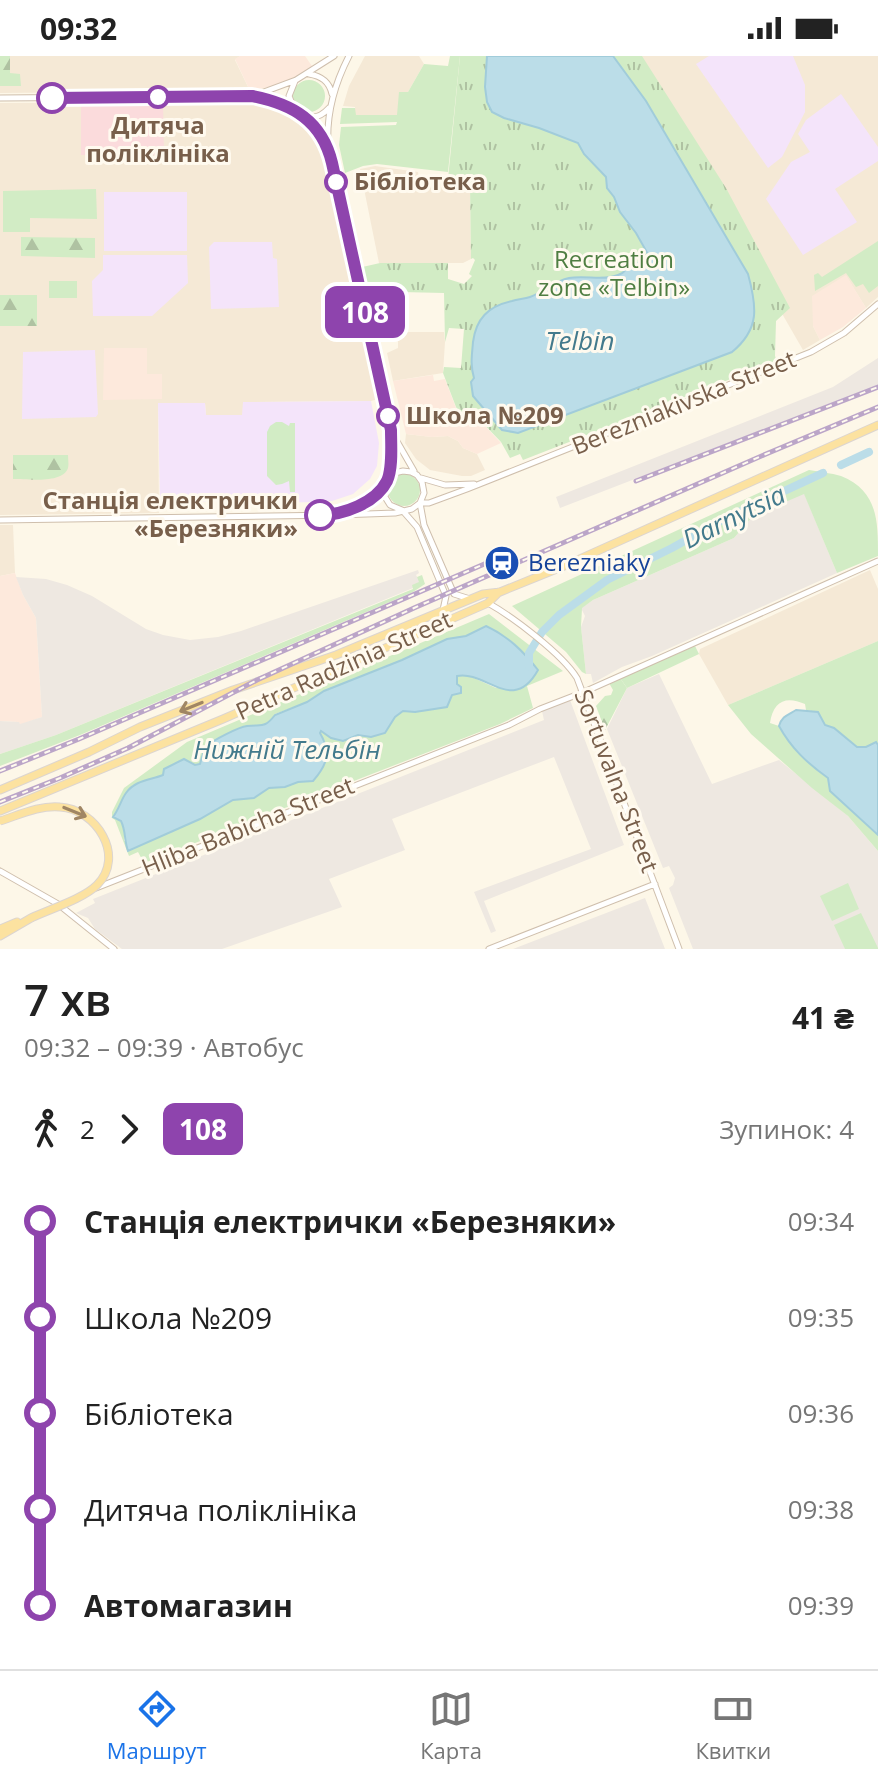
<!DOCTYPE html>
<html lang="uk">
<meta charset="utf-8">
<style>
:root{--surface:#fff;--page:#f6f6f6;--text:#222;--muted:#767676;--line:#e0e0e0;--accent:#1a73e8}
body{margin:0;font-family:"Open Sans",sans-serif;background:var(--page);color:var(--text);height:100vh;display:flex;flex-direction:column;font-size:30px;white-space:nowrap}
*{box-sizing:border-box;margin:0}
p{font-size:26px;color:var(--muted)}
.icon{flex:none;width:44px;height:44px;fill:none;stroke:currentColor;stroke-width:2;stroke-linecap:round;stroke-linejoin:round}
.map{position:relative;height:893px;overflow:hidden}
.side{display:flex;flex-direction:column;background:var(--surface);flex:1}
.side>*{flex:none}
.badge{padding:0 16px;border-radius:12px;font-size:28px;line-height:52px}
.map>.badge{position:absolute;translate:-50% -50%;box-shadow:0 0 0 4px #fff}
.legs{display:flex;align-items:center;gap:12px;height:88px;padding:0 24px;font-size:26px}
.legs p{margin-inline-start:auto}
.summary{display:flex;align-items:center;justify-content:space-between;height:136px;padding:0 24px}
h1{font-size:44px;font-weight:600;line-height:60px}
ul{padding:0 24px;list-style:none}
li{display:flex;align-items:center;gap:28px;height:96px;font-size:30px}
li i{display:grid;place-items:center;width:12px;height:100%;margin:0 10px;background:currentColor}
li i::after{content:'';width:20px;height:20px;margin:-10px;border:6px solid;border-radius:50%;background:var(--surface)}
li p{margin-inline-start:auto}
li:first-child i{background:linear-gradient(#0000 50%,currentColor 0)}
li:last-child i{background:linear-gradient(currentColor 50%,#0000 0)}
.status{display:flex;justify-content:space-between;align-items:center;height:56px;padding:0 40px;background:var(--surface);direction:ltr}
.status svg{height:22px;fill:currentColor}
.tab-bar{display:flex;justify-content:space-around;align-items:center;height:112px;border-top:2px solid var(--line);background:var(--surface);font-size:22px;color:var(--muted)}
.tab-bar a{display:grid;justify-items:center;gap:4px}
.tab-bar .on{color:var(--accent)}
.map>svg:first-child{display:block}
.residential{fill:#f5e9d6}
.commercial{fill:#fde9dc}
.industrial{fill:#eee8e1}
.education{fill:#f4e4fa}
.medical{fill:#fbdbdc}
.green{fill:#d2ecc5;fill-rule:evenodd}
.forest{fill:url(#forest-firs)}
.park{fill:url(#park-tufts)}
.water{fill:#bbdde8;stroke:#a1ccda;stroke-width:2}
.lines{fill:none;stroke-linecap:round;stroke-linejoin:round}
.river{stroke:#bbdde8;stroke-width:8}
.minor-casing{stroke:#cfbfad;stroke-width:7}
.major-casing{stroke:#dcd5d0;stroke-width:9}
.minor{stroke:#fff;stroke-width:5}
.major{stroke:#fce2a0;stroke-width:7}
.rail-casing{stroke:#bba5c8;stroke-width:5}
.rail{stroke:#fffaef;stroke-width:2;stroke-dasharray:6;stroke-linecap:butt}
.major-bridge-casing{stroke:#dcd5d0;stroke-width:9;stroke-linecap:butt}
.major-bridge{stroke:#fce2a0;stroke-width:7}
.oneway{stroke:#a08664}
.line-1-casing{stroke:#fff;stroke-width:18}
.line-1{stroke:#8e44ad;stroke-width:12}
.stop-1-dot{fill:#fff;stroke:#8e44ad;stroke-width:4}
.labels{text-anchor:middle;stroke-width:6;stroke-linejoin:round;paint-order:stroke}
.stop-label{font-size:24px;font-weight:bold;fill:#785f4b;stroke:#fffaef;text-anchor:start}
.park-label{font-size:24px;fill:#4f7e42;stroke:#fffaef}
.street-label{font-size:24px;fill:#785f4b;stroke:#fffaef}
.transit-label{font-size:24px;fill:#164399;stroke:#fffaef;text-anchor:start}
.water-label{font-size:26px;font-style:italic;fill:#437a8c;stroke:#fffaef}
</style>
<div class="status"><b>09:32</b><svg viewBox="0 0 49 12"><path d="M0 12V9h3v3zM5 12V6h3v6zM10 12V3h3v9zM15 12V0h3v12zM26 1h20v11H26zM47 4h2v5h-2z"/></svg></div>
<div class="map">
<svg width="878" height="893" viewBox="0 0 878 893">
<defs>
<pattern id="forest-firs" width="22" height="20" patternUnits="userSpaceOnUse" patternTransform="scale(2)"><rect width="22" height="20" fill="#d2ecc5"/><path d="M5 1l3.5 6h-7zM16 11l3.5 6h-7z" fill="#afc2a2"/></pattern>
<pattern id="park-tufts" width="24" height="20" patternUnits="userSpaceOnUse" patternTransform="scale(2)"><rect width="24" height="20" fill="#d2ecc5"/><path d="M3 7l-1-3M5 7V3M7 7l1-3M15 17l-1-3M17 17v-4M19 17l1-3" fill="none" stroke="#afc2a2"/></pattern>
</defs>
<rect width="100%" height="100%" fill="#fdf7e8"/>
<!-- residential -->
<path class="residential" d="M0,0H240L235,4L250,35L0,37Z
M365,0H419L424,8L408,36L398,60L355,59V51L343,50L349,30Z
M631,0H878V241L866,252L846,220L813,270L820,284L803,294L649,27Z
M255,46L270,49L299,65L311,74L322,90L378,343L371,345L243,346V359H206L205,347L158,348L159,457L0,459V47Z
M375,110L418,116L419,123H457L470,128L471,203L463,207H379L360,113Z
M398,276H444L445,286L443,317L393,325L387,297L398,292Z
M406,378L432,381L448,380L458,385L463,392L477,398L485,414L471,420H462L430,414L416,403L405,387Z
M0,469H13L15,517L0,520Z
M870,514L878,533V585L728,649L699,598L700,593Z"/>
<!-- commercial -->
<path class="commercial" d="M240,0H305L312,10L300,19L282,28L250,35L235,3Z
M846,219L866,252L843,271L820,284L813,270L812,240Z
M104,292H147V318H162V343L103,344Z
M433,319L434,325L445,323L456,352L462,362L472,356L501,387L477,398L463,392L458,385L448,380L432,381L406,378L393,325Z
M15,517L23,539L36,562L42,661L20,669L19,666L0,665V520Z"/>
<!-- industrial -->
<path class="industrial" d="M878,302V329L560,452L556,441L833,331Z
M804,437L837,517L652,600L622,611L593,627L591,618H586L581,571L585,560L581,552L593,544L734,482L753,460Z
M418,514L419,517L416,519L420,526L413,532L56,679L0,698V665L19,666L20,668L42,661L36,562L23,539L16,521L46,523L67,529L92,540L146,573L163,579L190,584L218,581L241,575Z
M659,618L712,728L779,704L848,760L878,795V893H693L669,832L673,829L675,822L669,810L663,812L607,673L627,632Z
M570,644L624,789L484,845L496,875L491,877L474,836L591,793L554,701L392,763L405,794L329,823L342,851L222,893H122L95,873L88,862L76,857L95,847L93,843L544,664L542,655Z
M645,842L665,893H513Z"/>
<!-- education -->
<path class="education" d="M709,0H793L805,29V56L782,101L768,112L696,8Z
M841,38L878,91V105L835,133L857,166L803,199L766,143L791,106L810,96L798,78L806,64Z
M104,136H187V195H104Z
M214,186H272L273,202L277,203L279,251L211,253L209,191Z
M103,199H187L188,227L152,260H93L92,225L103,214Z
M95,294L98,358L96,361L22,363L23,296Z
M371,345L379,387L377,410L370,423L353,438L332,445L316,446L262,447L261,444L160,447L158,347H205L206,359H242L243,346Z"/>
<!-- medical -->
<path class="medical" d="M163,46L164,99H81V47Z"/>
<!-- green -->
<path class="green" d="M450,0H460L448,116L377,108L363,110L345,117L339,89L341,71L396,69L397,66L340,68L342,52H355L356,59H397L399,36H408L424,8L448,10Z
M293 40a16 16 0 1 1 32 0a16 16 0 1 1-32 0Z
M96,133L97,163L30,162V176H3V135Z
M878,185V230L869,237L863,228L856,231L846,217L815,235L814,219L818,217L822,221Z
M49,225H77V242H49Z
M276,366H282L289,370L290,367H295V436H290L289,425L282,428L276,429L267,420V376L270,370Z
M809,414C819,416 831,417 841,420C878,435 878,465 878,500L837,517L804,438L753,460L734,482L593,544L582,552L581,571L586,618L582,616L566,596L512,550Z
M388 434a16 16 0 1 1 32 0a16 16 0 1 1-32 0Z
M422,519L425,528L413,536L80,679L0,710V698L56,679L413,533L412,529L419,526L417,521Z
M489,558L563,615L527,630L533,652L500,668L144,807L138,796L129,800L115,764L112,762V756L124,732L187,686ZM481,573C509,577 520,592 538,614L496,632L465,618L457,620V628L447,651L415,656L403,655L395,661L385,677L371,681L358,679L343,685L331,682L321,675L320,676C330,696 328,708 313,725L298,726L285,731L269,732L254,742L233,744L220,750L200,763L124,785C126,773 123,766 114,759C121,752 121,743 127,735C135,724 151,724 163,719L164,713L183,703L195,709L200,708C201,704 202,699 204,695C208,685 237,672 247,670C262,669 265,673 275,658L307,646L324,635L402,604L447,583L466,580Z
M878,585V689L876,687L866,691H857L834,672L825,669L817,656L806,654L805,648C785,639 773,646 770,667L779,670L795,694H797L813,711L828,722L830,735L878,779V795L848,760L812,732L751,678L728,649Z
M695,590L699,598L627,632L620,622Z
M848,827L859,853L832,865L820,840Z
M861,857L878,892V893H845L834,869Z"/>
<!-- forest -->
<path class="forest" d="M0,0H10V17L20,18L21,30H0Z
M21,181L95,182V202L21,200Z
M0,239H37V270H0Z
M13,399H68C68,403 69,408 68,412C63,428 27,423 13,423Z
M620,622L627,632L605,674L596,650L605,640L611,639L613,634L609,627Z"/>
<!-- park -->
<path class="park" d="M460,0H642L726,132L790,252L776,265L775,300L777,305L523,404L520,398L510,402L501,386L472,356L462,361L456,351L443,317L444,311L461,312L464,273L449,272L445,286L444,237L401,236L400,243H377L378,249L366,251L358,212L380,207H448V223L464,228L472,220L469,218L475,204L473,202L471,203L470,129L461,128L456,123H448Z"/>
<!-- water -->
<path class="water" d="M487,0H613L646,45L748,218C757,251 760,273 732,296L518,377L502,374L473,340L471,326L474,322C470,308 472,299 473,286C476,263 488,250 512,245C518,243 524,243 530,241C544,236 554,225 569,222C584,219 606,225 618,219C626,216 621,217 628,212C635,207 643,206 649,200L636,177L620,156L614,141L607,132L606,121L584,98L578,87L539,72L504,62L492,56L487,46L485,31Z
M486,570C508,580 523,595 538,614C513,659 486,614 457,620V628L461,631V637L452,639L447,651L415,656L403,655L395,661L385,677L371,681L358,679L343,685L331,682L321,675L320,677C331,696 328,708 313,725L298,726L285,731L269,732L254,742L233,744L200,763L128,795C124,784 126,775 121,765L113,761C119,753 121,744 126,737C135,724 151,724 163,719L164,713L184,703L195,709L200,708C202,701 203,695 207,690C213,684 239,671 247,670C262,668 264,673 275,659L307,646L324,635L402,604L447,583L466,580Z
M796,654L818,656L825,669L834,672L857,691H866L876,686L878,689V779L830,735L828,722C807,707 791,692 779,670C782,660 788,659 796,654Z"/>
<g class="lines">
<!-- river -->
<path class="river" d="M841,409L869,396
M529,611V597L542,576L559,559L607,524L672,492L724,463L823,417"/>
<defs>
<path id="minor" d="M349,0C334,29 326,58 328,91L391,374L388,423
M309,18C321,20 329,25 332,38
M253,40L296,24L334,0
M0,42L249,40C260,42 271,44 281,48C299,56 312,71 329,52
M294,53L289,40L295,25
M304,60L322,80L325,86
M391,375L414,415
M421,422L445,429L474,428
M336,457L368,444L385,428
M0,464L339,459L395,457L412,453L420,447H429L467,433L811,296L844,277L878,248
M488,547C513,561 562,598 577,622L679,893
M443,554L446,540L417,471L402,454L390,449L385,441L386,427L394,417L403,415L411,416L417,419L422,426L424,437L420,447L424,469L454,538L470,543
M0,815L58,848L114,893
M96,832L509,669L540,653L584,636L878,505
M489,893L655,828"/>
<path id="major" d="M0,734L89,696L140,671L233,634L336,599L483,538L500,536L564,510L878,369
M0,755L223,663L488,547L499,536
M0,873L17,866
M0,880L31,862"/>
</defs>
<!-- minor casing -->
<use href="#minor" class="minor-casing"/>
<!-- major casing -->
<use href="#major" class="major-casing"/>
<!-- minor -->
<use href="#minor" class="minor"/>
<!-- major -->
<use href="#major" class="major"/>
<defs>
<path id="rail" d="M636,425L878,331
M0,715L79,683L489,506
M0,746L60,722L128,692L257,624L414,552L766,398L878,351"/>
</defs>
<!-- rail casing -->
<use href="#rail" class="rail-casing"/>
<!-- rail -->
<use href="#rail" class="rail"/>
<defs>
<path id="major-bridge" d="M0,765C19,759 40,749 60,751C96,753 126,800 97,829C83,843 50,853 31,862"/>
</defs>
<!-- major-bridge casing -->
<use href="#major-bridge" class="major-bridge-casing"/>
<!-- major-bridge -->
<use href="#major-bridge" class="major-bridge"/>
</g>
<!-- one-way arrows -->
<defs><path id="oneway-shaft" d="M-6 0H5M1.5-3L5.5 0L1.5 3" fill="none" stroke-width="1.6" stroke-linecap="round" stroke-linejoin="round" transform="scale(2)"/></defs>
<g class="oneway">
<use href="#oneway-shaft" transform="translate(191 651) rotate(158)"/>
<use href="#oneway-shaft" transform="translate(75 756) rotate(22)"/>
</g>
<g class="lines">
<defs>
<path id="line-1" d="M52,42L252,40C293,48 322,65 332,107L391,374C391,389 393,412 387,425C376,447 343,459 320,459"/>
</defs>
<!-- line-1 casing -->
<use href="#line-1" class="line-1-casing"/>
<!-- line-1 -->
<use href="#line-1" class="line-1"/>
</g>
<!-- icons -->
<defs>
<symbol id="station-disc" viewBox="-11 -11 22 22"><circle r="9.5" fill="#1a4fb4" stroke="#fffaef"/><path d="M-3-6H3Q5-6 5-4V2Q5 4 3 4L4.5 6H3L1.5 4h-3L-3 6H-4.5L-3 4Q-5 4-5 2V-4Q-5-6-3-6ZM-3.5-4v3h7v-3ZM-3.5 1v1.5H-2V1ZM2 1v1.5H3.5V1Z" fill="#fff"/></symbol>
</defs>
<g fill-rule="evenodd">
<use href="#station-disc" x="482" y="487" width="40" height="40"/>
</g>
<!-- markers -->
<g class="stop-1-dot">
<circle cx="158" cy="41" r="10"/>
<circle cx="52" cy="42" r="14"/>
<circle cx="336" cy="126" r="10"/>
<circle cx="388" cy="360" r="10"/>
<circle cx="320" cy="459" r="14"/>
</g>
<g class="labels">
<!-- stop labels -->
<g class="stop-label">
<text x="158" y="78" text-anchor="middle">Дитяча<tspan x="158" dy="28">поліклініка</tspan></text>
<text x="354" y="134">Бібліотека</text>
<text x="406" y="368">Школа №209</text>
<text x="298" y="453" text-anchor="end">Станція електрички<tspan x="298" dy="28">«Березняки»</tspan></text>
</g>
<!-- park labels -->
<g class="park-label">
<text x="614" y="212">Recreation<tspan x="614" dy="28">zone «Telbin»</tspan></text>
</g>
<!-- street labels -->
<g class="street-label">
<text transform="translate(684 347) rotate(-22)" y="8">Berezniakivska Street</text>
<text transform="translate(344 610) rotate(-24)" y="8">Petra Radzinia Street</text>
<text transform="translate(616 725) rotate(69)" y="8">Sortuvalna Street</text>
<text transform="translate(248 771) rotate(-22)" y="8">Hliba Babicha Street</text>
</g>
<!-- transit labels -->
<g class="transit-label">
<text x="528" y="515">Berezniaky</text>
</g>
<!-- water labels -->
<g class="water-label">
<text x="580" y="294">Telbin</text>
<text transform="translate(734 461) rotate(-26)" y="9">Darnytsia</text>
<text x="287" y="703">Нижній Тельбін</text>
</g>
</g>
</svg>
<b class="badge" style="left:365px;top:256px;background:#8e44ad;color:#fff">108</b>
</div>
<section class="side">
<div class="summary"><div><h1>7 хв</h1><p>09:32 – 09:39 · Автобус</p></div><b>41 ₴</b></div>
<div class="legs"><svg class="icon" aria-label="walk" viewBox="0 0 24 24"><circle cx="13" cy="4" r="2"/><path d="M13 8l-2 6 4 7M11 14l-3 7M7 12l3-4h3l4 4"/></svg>2<svg class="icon" aria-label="forward" viewBox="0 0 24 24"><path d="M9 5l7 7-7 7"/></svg><b class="badge" style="background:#8e44ad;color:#fff">108</b><p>Зупинок: 4</p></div>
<ul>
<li><i style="color:#8e44ad"></i><b>Станція електрички «Березняки»</b><p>09:34</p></li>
<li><i style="color:#8e44ad"></i><span>Школа №209</span><p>09:35</p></li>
<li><i style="color:#8e44ad"></i><span>Бібліотека</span><p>09:36</p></li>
<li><i style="color:#8e44ad"></i><span>Дитяча поліклініка</span><p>09:38</p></li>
<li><i style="color:#8e44ad"></i><b>Автомагазин</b><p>09:39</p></li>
</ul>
</section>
<nav class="tab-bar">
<a class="on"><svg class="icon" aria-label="directions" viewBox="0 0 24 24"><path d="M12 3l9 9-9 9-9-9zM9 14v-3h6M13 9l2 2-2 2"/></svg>Маршрут</a>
<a><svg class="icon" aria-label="map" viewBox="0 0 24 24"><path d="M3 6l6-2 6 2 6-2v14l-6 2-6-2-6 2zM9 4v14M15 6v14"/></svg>Карта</a>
<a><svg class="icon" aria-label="tickets" viewBox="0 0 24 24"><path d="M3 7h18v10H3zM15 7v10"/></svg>Квитки</a>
</nav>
